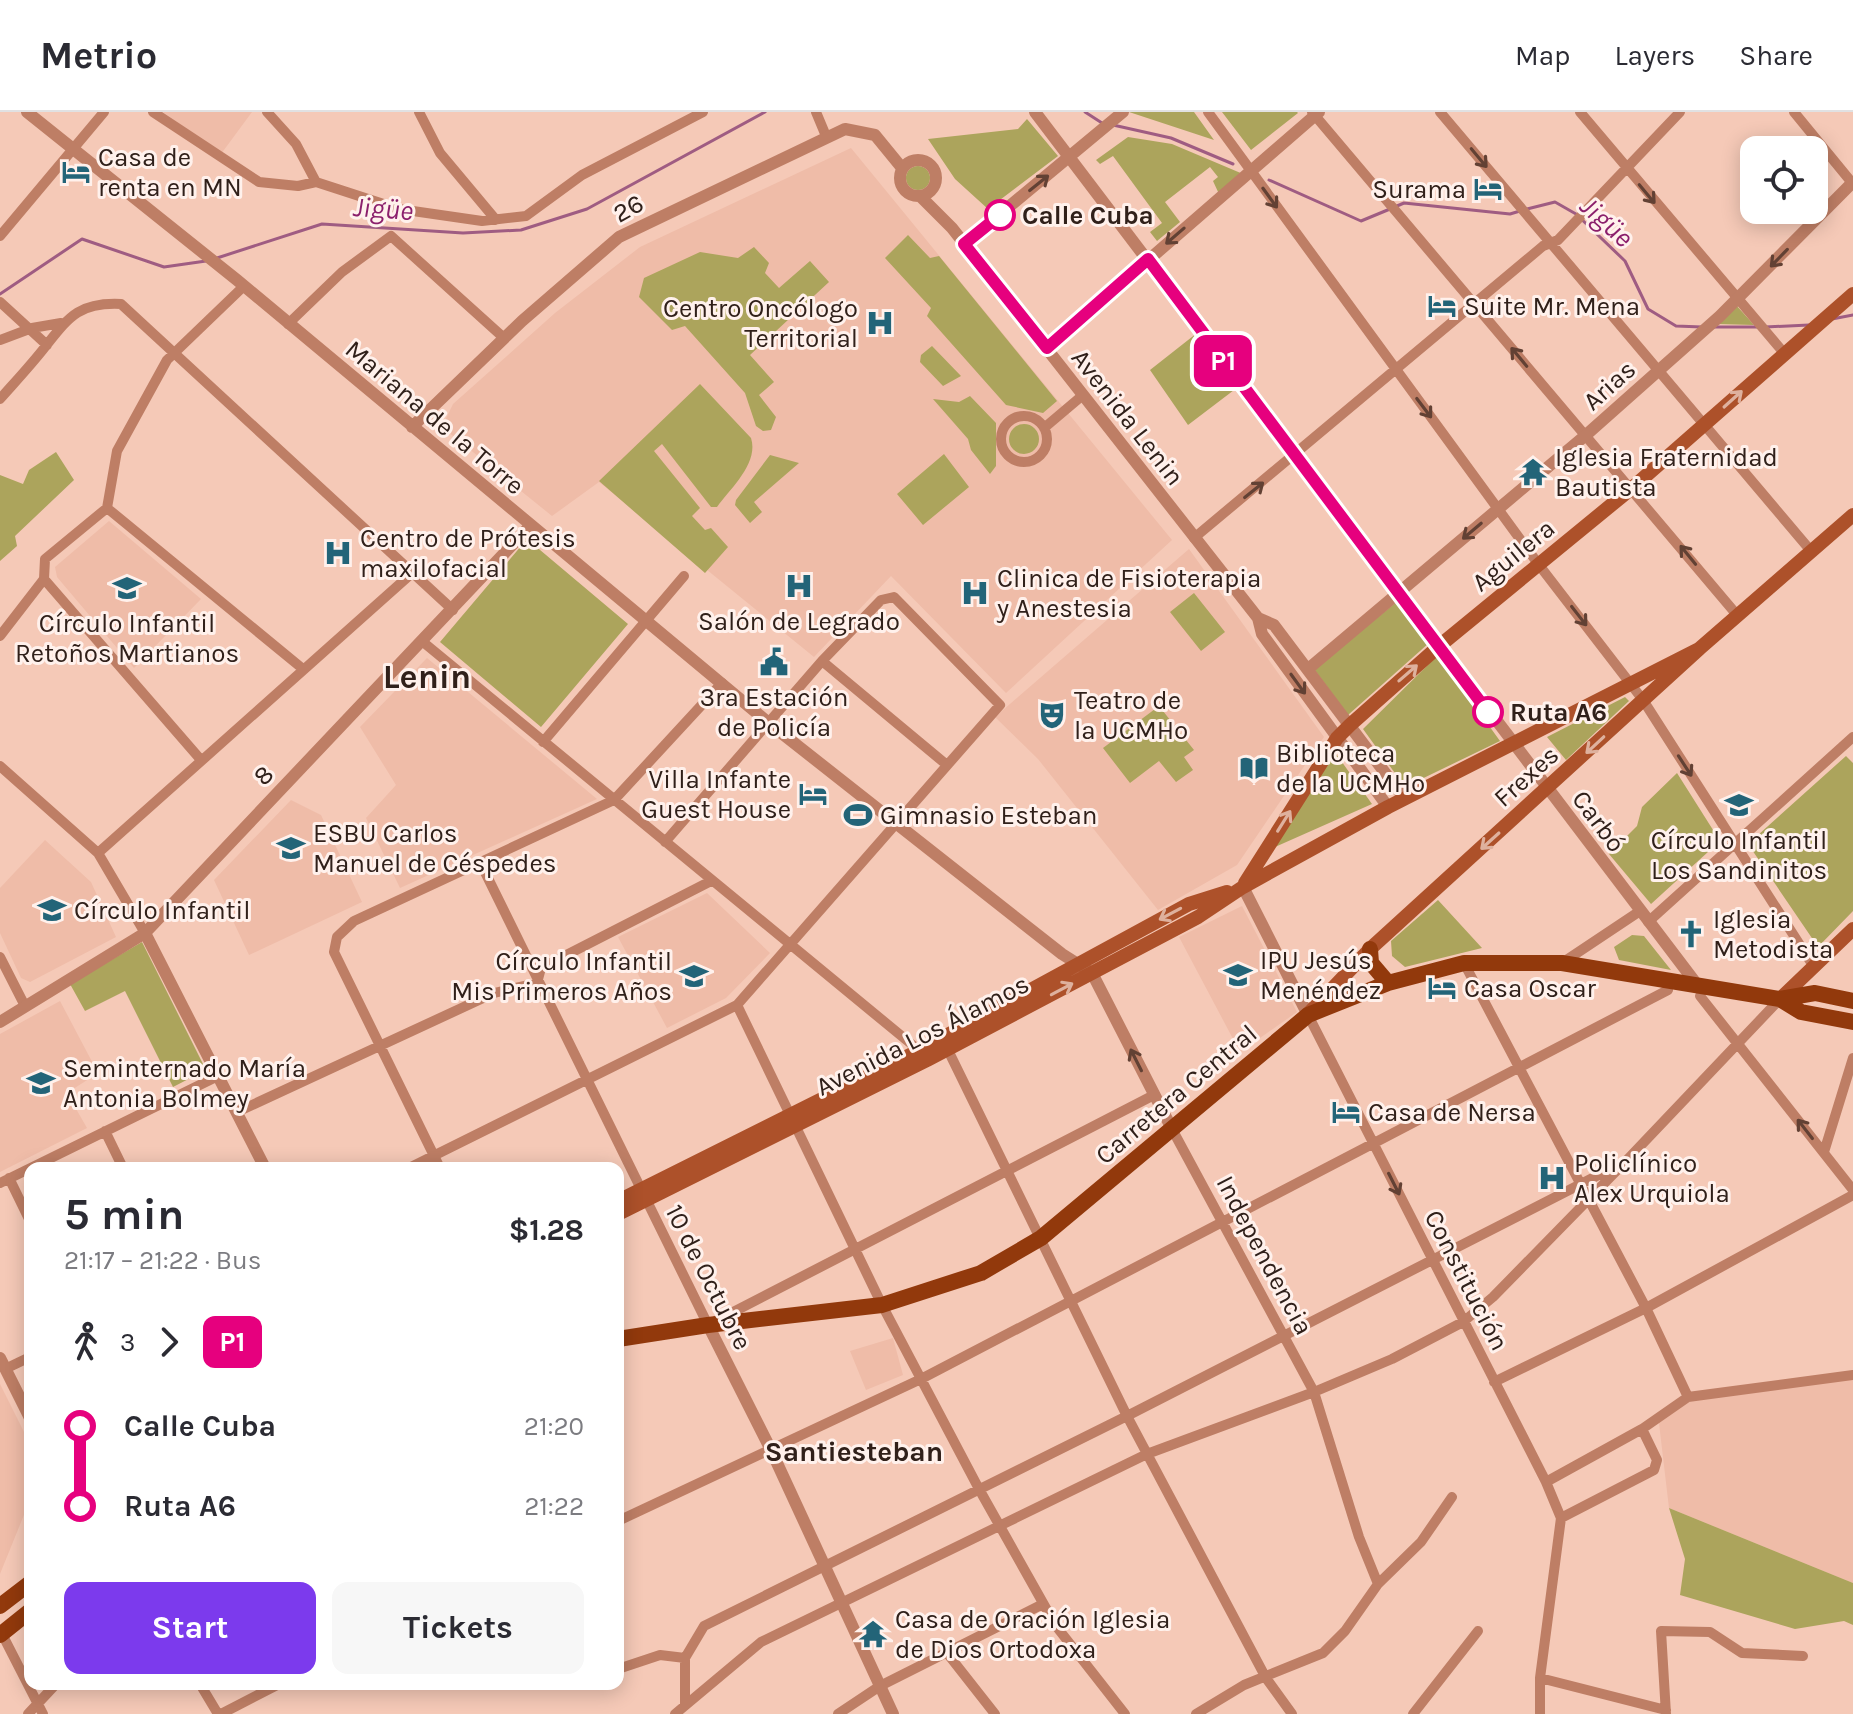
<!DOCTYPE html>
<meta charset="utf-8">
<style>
:root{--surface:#fff;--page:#f7f7f7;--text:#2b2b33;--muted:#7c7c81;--line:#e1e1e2;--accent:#7c3aed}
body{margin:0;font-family:Karla,sans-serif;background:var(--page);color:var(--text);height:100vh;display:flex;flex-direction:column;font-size:30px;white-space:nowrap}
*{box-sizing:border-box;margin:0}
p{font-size:26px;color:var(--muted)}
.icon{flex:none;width:44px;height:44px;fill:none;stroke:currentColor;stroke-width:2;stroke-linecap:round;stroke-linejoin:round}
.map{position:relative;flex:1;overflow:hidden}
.details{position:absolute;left:24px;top:1050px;width:600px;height:528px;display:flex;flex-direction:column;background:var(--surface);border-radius:16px;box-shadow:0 4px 20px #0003}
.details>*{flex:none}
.badge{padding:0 16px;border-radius:12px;font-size:28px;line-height:52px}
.buttons{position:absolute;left:1740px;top:24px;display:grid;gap:16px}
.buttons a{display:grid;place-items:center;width:88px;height:88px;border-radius:16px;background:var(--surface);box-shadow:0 4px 20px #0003;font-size:40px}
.map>.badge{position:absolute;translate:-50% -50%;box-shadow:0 0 0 4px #fff}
.legs{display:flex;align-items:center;gap:12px;height:88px;padding:0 40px;font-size:26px}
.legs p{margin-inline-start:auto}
.headline{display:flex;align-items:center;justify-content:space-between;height:136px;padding:0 40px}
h1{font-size:44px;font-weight:700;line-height:60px}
.button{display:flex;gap:16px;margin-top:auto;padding:16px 40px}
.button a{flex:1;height:92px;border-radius:16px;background:var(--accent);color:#fff;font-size:32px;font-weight:700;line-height:92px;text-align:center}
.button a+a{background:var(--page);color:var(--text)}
ul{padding:0 40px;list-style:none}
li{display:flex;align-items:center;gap:28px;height:80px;font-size:30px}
li i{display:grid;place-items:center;width:12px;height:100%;margin:0 10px;background:currentColor}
li i::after{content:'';width:20px;height:20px;margin:-10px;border:6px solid;border-radius:50%;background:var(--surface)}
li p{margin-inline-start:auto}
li:first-child i{background:linear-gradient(#0000 50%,currentColor 0)}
li:last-child i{background:linear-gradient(currentColor 50%,#0000 0)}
header{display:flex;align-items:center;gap:48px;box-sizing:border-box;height:112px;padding:0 40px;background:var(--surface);border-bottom:2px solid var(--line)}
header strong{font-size:38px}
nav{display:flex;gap:44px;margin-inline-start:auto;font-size:28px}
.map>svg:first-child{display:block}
.built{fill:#efbca8}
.green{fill:#aca45c}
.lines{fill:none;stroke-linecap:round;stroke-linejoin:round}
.stream{stroke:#9f5c82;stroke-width:3}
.minor{stroke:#be7e65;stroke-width:10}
.tertiary{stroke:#be7e65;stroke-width:12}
.secondary{stroke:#ad512a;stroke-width:14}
.primary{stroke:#92390c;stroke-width:16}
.oneway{stroke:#624134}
.oneway2{stroke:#deb19e}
.line-1-casing{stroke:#fff;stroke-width:18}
.line-1{stroke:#e6007e;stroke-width:12}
.stop-1-dot{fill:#fff;stroke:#e6007e;stroke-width:4}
.labels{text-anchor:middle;stroke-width:6;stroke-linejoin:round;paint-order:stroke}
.poi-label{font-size:26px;fill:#30201a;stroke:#fff1ec;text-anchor:start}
.street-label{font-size:26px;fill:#30201a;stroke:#fff1ec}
.stop-label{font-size:26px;font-weight:bold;fill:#30201a;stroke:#fff1ec;text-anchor:start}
.water-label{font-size:28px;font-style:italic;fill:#8b1f6c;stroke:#fff1ec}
.neighbourhood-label{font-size:28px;font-weight:bold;fill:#30201a;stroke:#fff1ec}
.district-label{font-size:34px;font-weight:bold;fill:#30201a;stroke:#fff1ec}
</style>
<header>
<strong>Metrio</strong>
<nav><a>Map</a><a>Layers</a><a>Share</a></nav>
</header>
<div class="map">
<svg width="1853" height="1602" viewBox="0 0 1853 1602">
<rect width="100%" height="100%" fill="#f5c9b7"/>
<!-- built -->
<path class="built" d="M163,0H252L221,42Z
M851,36L1172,428L1006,581L891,464L814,545L599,370L552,404L442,315L453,292L555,201L640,135Z
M109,409L201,487L134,556L57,465L55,455Z
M1189,437L1324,625L1237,753L1158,798L1038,647L995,605Z
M427,546L597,687L400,776L366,706L396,673L360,615Z
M291,688L321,703L362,790L249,843L214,768Z
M45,728L91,770L116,825L30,870L21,866L0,821V776Z
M707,781L770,841L726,886L667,916L618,825Z
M1242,794L1297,900L1240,940L1179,825Z
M60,889L98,961L67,981L87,1016L0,1060V922Z
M893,1226L903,1263L866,1278L850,1239Z
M1853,1267V1471L1669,1396L1659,1311L1694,1286Z
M0,1272L30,1332V1388L0,1462Z"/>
<!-- green -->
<path class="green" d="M1129,0H1194L1214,28Z
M1222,0H1297L1298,1L1251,38Z
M1027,7L1058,44L988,97L955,67L928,27L1018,17Z
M1128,25L1172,32L1243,62L1219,82L1213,69L1218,65L1210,55L1165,90L1180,110L1157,129L1150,120L1162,111L1113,44L1100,52L1096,48Z
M906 66a12 12 0 1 1 24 0a12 12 0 1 1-24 0Z
M908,123L930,146L939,144L1057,289L1043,301L1006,293L927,204L931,196L885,146Z
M754,135L769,151L765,161L779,176L810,149L829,170L750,243L774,270L759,283L776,305L771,318L763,319L756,314L745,281L685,214L672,218L639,185L644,166L700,140L738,146Z
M1736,193L1754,213L1717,212Z
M1197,221L1238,275L1188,313L1150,258Z
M932,234L961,264L943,274L920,250L921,243Z
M700,272L751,326C759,351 731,376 717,395H711L662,332L654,339L700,396L692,404L705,418L711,416L728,435L705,461L599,369Z
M970,284L996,311V354L990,362L971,338L968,327L933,287L959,290Z
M1009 327a15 15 0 1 1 30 0a15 15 0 1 1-30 0Z
M56,340L74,368L15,424L17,434L0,449V363L23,372L29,358Z
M944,342L969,375L923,413L897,382Z
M770,343L799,351L754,390L762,400L750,411L735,393L736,388Z
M527,427L628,512L541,615L440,530Z
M1194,481L1225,520L1201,539L1170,500Z
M1399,488L1429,531L1348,603L1314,557Z
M1438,543L1500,629L1405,675L1363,617Z
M1625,585L1629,589L1566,648L1547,625Z
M1159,594L1194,638L1184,645L1193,658L1176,670L1159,649L1130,671L1103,636Z
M1334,639L1372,692L1275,735Z
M1846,644L1853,651V799L1818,835L1748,732Z
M1677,661L1720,729L1651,792L1609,742L1637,714L1642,695Z
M1438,788L1482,836L1405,855L1392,844L1391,829Z
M1632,823L1644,824L1671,858L1619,848L1614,835Z
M142,830L206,958L173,975L125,879L85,899L70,872Z
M1669,1396L1853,1471V1513L1844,1509L1795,1517L1680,1483L1685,1447Z"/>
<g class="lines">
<!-- stream -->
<path class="stream" d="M1085,0L1102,11
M1113,13L1171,26L1233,52
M1269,68L1361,109L1390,97
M1397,94L1404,91L1510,102L1520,99
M1527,97L1555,90L1576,102L1625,149L1648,197L1676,214L1702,215
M217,146L322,112L463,121L521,118L587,97L765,0
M0,182L82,127L164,155L206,149
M1832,207L1853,203
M1713,215H1757
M1765,215L1809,213"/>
<!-- minor -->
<path class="minor" d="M153,0L259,70L298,74L316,70L399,97L482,109L526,104L582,63L703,0
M267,0L296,32L316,70
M419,0L440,41L496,108
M816,0L826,24
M1208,0L1539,453L1643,588L1814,855
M1312,0L1737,503
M1440,0L1811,439
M1580,0L1784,241
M1794,0L1853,72
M0,124L104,0
M0,190L47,233
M288,212L342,160L391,124L504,226
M0,228L32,216L61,211
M0,287C15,270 31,253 45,235C69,205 79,190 121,192L453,498
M1001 327a23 23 0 1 1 46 0a23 23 0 1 1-46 0Z
M1044,316L1083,283
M107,396L303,557
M1194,426L1543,134L1558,128L1680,0
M44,467L201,648
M0,524L44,467L45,447L107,396L117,339L167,248L244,174
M423,530L921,940
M822,549L947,653
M543,630L684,464
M0,654L98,741L145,821
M98,741L411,462
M480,750L708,1213L1154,983
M1648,810L1853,625
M0,845L25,894
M1464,851L1646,1196L1688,1285
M1562,851L1640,799
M1700,884L1853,1078
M737,893L882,1193L979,1377L1056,1514L1125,1602
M1308,903L1546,1370L1561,1406L1540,1566V1602
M945,932L1127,1304L1266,1566L1292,1602
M237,1000L494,881L537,871L541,856L711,769
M1172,1017L1314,1280L1359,1425L1378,1472
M105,1019L123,1056
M1824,1040L1853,946
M409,1056L737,893L1000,593L894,485L881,488L822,549L665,730
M440,1056L334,840L337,825L354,809L614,688L722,571
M9,1066L30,1109
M0,1071L218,964
M5,1257L30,1245
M1494,1270L1646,1196L1853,1083
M1546,1370L1642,1317L1688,1285L1853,1263
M1561,1406L1654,1358L1657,1348L1642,1317
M618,1409L921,1267L1668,878
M2,1522L43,1602
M947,1541L995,1602
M618,1557L660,1543L685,1546
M1540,1566L1666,1598
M200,1572L218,1602
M685,1592V1546L704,1514L1127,1304L1618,1053
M28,1602L56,1572
M221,1602L279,1572
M675,1602L761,1530L1147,1342L1314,1280L1392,1247L1463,1210L1493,1185L1627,1048L1780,887
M838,1602L880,1574L1043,1492
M1196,1602L1244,1573L1323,1541L1345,1519L1378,1472L1421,1430L1452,1385
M1413,1602L1478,1519
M1666,1602L1661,1519L1710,1520L1742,1541L1803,1544"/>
<!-- tertiary -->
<path class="tertiary" d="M27,0L237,168L770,612L1062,842L1092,861L1172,1017
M1035,0L1695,870
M900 66a18 18 0 1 1 36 0a18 18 0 1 1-36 0Z
M920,84L952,116L1258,506L1262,522L1388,695
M964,132L1123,0
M1047,236L1319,0
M412,315L522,209L619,125L845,17L875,23L902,56
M1258,506L1274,513L1404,686
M1308,557L1586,323L1720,204L1853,70
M1243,775L1308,903
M145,821L265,1056
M0,910L145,821L531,413
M708,1213L771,1338L893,1602
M0,1246L30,1306"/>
<!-- secondary -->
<path class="secondary" d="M1245,771L1337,626L1350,613L1438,535L1632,376L1853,182
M1780,887L1853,817
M1308,902L1370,837L1699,537L1853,403
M618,1089L920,938L1189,792L1227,780
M618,1102L927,948L1198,805L1243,775L1388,695L1699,537"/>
<!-- primary -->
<path class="primary" d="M1370,837L1371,851L1388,871
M1780,887L1815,881L1853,889
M618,1227L708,1213L882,1193L981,1161L1041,1126L1308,903L1388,871L1464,851H1562L1780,887L1801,900L1853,910
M0,1494L30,1471
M0,1523L30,1499"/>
</g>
<!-- one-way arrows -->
<defs><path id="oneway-shaft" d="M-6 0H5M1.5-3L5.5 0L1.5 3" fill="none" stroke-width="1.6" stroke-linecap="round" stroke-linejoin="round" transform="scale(2)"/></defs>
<g class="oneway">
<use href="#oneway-shaft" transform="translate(1479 46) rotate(50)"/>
<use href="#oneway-shaft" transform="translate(1039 71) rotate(-39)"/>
<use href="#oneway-shaft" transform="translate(1647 82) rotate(50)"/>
<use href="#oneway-shaft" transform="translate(1270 86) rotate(54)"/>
<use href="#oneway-shaft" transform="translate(1175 124) rotate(139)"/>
<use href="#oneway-shaft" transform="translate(1779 146) rotate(134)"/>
<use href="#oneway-shaft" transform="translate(1519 245) rotate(-130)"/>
<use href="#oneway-shaft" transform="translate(1424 296) rotate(53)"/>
<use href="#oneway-shaft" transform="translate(1254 378) rotate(-39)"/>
<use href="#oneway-shaft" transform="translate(1472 419) rotate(140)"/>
<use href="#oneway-shaft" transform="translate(1688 443) rotate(-129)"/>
<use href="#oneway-shaft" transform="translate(1579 504) rotate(52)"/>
<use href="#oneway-shaft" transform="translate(1298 572) rotate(54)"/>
<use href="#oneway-shaft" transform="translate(1685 654) rotate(57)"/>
<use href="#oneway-shaft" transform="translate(1136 948) rotate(-117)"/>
<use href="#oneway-shaft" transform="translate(1805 1017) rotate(-128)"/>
<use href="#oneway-shaft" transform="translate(1394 1072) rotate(63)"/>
</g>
<g class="oneway2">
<use href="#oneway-shaft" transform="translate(1733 287) rotate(-42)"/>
<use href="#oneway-shaft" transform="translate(1408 561) rotate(-41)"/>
<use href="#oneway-shaft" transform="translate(1595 633) rotate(137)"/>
<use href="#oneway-shaft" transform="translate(1284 709) rotate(-58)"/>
<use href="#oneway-shaft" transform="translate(1490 729) rotate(138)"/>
<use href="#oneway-shaft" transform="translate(1170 802) rotate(152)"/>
<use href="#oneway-shaft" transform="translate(1062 877) rotate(-28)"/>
</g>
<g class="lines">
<defs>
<path id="line-1" d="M1000,103L964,132L1047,236L1148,147L1488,600"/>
</defs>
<!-- line-1 casing -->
<use href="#line-1" class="line-1-casing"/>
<!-- line-1 -->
<use href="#line-1" class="line-1"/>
</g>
<!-- icons -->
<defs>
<symbol id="hotel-bare" viewBox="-9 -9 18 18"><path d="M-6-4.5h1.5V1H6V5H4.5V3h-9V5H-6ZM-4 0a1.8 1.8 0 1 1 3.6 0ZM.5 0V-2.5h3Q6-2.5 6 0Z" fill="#236478" stroke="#fff1ec" stroke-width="2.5" paint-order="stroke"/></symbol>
<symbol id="hospital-bare" viewBox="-9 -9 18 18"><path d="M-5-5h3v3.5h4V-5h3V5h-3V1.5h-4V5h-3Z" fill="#236478" stroke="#fff1ec" stroke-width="2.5" paint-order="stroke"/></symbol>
<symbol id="temple-bare" viewBox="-9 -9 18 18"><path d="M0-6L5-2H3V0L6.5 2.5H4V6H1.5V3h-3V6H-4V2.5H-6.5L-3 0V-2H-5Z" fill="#236478" stroke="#fff1ec" stroke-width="2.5" paint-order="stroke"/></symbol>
<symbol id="school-bare" viewBox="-9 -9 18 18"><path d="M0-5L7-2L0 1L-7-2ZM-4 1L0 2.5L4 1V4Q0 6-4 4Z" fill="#236478" stroke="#fff1ec" stroke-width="2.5" paint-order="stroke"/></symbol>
<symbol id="civic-bare" viewBox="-9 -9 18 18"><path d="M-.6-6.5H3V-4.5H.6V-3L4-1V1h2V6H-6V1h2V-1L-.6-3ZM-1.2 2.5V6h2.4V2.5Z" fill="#236478" stroke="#fff1ec" stroke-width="2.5" paint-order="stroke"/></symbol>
<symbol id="theatre-bare" viewBox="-9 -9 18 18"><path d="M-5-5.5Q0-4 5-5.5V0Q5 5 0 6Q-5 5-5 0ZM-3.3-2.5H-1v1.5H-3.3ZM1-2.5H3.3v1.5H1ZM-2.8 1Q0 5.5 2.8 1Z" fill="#236478" stroke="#fff1ec" stroke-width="2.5" paint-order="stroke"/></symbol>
<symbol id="library-bare" viewBox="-9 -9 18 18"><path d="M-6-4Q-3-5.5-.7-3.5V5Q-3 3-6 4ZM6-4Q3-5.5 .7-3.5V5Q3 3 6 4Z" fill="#236478" stroke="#fff1ec" stroke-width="2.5" paint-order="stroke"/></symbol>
<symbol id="stadium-bare" viewBox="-9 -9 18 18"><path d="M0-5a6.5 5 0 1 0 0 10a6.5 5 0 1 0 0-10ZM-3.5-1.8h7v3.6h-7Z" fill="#236478" stroke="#fff1ec" stroke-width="2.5" paint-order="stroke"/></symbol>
<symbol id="church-bare" viewBox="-9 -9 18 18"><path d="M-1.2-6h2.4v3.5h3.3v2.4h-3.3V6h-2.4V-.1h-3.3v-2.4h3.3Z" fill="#236478" stroke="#fff1ec" stroke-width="2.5" paint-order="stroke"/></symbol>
</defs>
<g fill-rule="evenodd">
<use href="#hotel-bare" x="56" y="40" width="40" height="40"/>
<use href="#hotel-bare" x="1468" y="57" width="40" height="40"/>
<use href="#hotel-bare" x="1422" y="174" width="40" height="40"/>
<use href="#hospital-bare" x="860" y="191" width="40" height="40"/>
<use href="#temple-bare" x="1513" y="340" width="40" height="40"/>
<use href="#hospital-bare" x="318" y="421" width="40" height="40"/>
<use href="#hospital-bare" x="779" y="454" width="40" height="40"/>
<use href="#school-bare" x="107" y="456" width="40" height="40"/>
<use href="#hospital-bare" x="955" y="461" width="40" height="40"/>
<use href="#civic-bare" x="754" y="530" width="40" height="40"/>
<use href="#theatre-bare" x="1032" y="583" width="40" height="40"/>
<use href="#library-bare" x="1234" y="636" width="40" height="40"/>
<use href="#hotel-bare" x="793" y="662" width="40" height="40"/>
<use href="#school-bare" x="1719" y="673" width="40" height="40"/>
<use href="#stadium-bare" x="838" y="683" width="40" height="40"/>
<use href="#school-bare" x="271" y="716" width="40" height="40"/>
<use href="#school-bare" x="32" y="778" width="40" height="40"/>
<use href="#church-bare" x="1671" y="802" width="40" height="40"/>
<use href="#school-bare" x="1218" y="843" width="40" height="40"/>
<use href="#school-bare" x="674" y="844" width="40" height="40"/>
<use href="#hotel-bare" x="1422" y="856" width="40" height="40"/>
<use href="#school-bare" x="21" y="951" width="40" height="40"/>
<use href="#hotel-bare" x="1326" y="980" width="40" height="40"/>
<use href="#hospital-bare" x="1532" y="1046" width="40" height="40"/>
<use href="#temple-bare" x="853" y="1502" width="40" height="40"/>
</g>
<!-- markers -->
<g class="stop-1-dot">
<circle cx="1000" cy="103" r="14"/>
<circle cx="1488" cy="600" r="14"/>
</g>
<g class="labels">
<!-- poi labels -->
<g class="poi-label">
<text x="98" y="54">Casa de<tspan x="98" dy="30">renta en MN</tspan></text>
<text x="1466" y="86" text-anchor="end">Surama</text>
<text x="1464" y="203">Suite Mr. Mena</text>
<text x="858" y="205" text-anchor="end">Centro Oncólogo<tspan x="858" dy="30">Territorial</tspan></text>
<text x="1555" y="354">Iglesia Fraternidad<tspan x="1555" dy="30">Bautista</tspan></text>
<text x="360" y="435">Centro de Prótesis<tspan x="360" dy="30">maxilofacial</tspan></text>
<text x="997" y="475">Clinica de Fisioterapia<tspan x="997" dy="30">y Anestesia</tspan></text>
<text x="799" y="518" text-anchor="middle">Salón de Legrado</text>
<text x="127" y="520" text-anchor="middle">Círculo Infantil<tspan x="127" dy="30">Retoños Martianos</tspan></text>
<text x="774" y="594" text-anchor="middle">3ra Estación<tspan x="774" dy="30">de Policía</tspan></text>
<text x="1074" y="597">Teatro de<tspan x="1074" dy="30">la UCMHo</tspan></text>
<text x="1276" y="650">Biblioteca<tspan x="1276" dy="30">de la UCMHo</tspan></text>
<text x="791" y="676" text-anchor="end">Villa Infante<tspan x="791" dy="30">Guest House</tspan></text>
<text x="880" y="712">Gimnasio Esteban</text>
<text x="313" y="730">ESBU Carlos<tspan x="313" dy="30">Manuel de Céspedes</tspan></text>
<text x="1739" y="737" text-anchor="middle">Círculo Infantil<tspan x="1739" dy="30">Los Sandinitos</tspan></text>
<text x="74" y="807">Círculo Infantil</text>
<text x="1713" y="816">Iglesia<tspan x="1713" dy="30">Metodista</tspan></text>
<text x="1260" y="857">IPU Jesús<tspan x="1260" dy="30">Menéndez</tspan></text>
<text x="672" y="858" text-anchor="end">Círculo Infantil<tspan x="672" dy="30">Mis Primeros Años</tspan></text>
<text x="1464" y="885">Casa Oscar</text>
<text x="63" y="965">Seminternado María<tspan x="63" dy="30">Antonia Bolmey</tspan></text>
<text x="1368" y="1009">Casa de Nersa</text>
<text x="1574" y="1060">Policlínico<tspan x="1574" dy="30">Alex Urquiola</tspan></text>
<text x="895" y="1516">Casa de Oración Iglesia<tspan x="895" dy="30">de Dios Ortodoxa</tspan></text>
</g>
<!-- street labels -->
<g class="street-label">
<text transform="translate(628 96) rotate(-29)" y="9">26</text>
<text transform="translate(1609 273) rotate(-42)" y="9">Arias</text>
<text transform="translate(435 305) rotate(40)" y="9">Mariana de la Torre</text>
<text transform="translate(1128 305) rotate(52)" y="9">Avenida Lenin</text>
<text transform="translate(1513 443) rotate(-39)" y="9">Aguilera</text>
<text transform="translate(263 663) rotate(-46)" y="9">8</text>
<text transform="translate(1526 664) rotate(-42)" y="9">Frexes</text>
<text transform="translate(1599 709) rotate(53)" y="9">Carbó</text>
<text transform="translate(922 923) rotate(-27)" y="9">Avenida Los Álamos</text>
<text transform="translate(1176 982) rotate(-40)" y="9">Carretera Central</text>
<text transform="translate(1265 1143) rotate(62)" y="9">Independencia</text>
<text transform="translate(709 1165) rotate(63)" y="9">10 de Octubre</text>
<text transform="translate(1467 1168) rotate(63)" y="9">Constitución</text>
</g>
<!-- stop labels -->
<g class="stop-label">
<text x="1022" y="112">Calle Cuba</text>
<text x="1510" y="609">Ruta A6</text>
</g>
<!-- water labels -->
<g class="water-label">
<text transform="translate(383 96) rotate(4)" y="10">Jigüe</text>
<text transform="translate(1607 109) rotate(42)" y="10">Jigüe</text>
</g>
<!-- neighbourhood labels -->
<g class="neighbourhood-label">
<text x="854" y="1349">Santiesteban</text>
</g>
<!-- district labels -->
<g class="district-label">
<text x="427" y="576">Lenin</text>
</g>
</g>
</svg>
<div class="buttons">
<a><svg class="icon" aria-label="locate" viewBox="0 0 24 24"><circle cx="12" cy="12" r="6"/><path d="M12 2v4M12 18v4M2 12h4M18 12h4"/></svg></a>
</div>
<b class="badge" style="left:1223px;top:249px;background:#e6007e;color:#fff">P1</b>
<section class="details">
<div class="headline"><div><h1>5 min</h1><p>21:17 – 21:22 · Bus</p></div><b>$1.28</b></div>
<div class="legs"><svg class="icon" aria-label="walk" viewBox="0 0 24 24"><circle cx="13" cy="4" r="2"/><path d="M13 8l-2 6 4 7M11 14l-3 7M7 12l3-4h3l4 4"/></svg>3<svg class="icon" aria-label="forward" viewBox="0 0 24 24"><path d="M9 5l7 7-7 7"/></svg><b class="badge" style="background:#e6007e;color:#fff">P1</b></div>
<ul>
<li><i style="color:#e6007e"></i><b>Calle Cuba</b><p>21:20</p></li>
<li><i style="color:#e6007e"></i><b>Ruta A6</b><p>21:22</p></li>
</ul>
<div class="button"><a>Start</a><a>Tickets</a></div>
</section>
</div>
